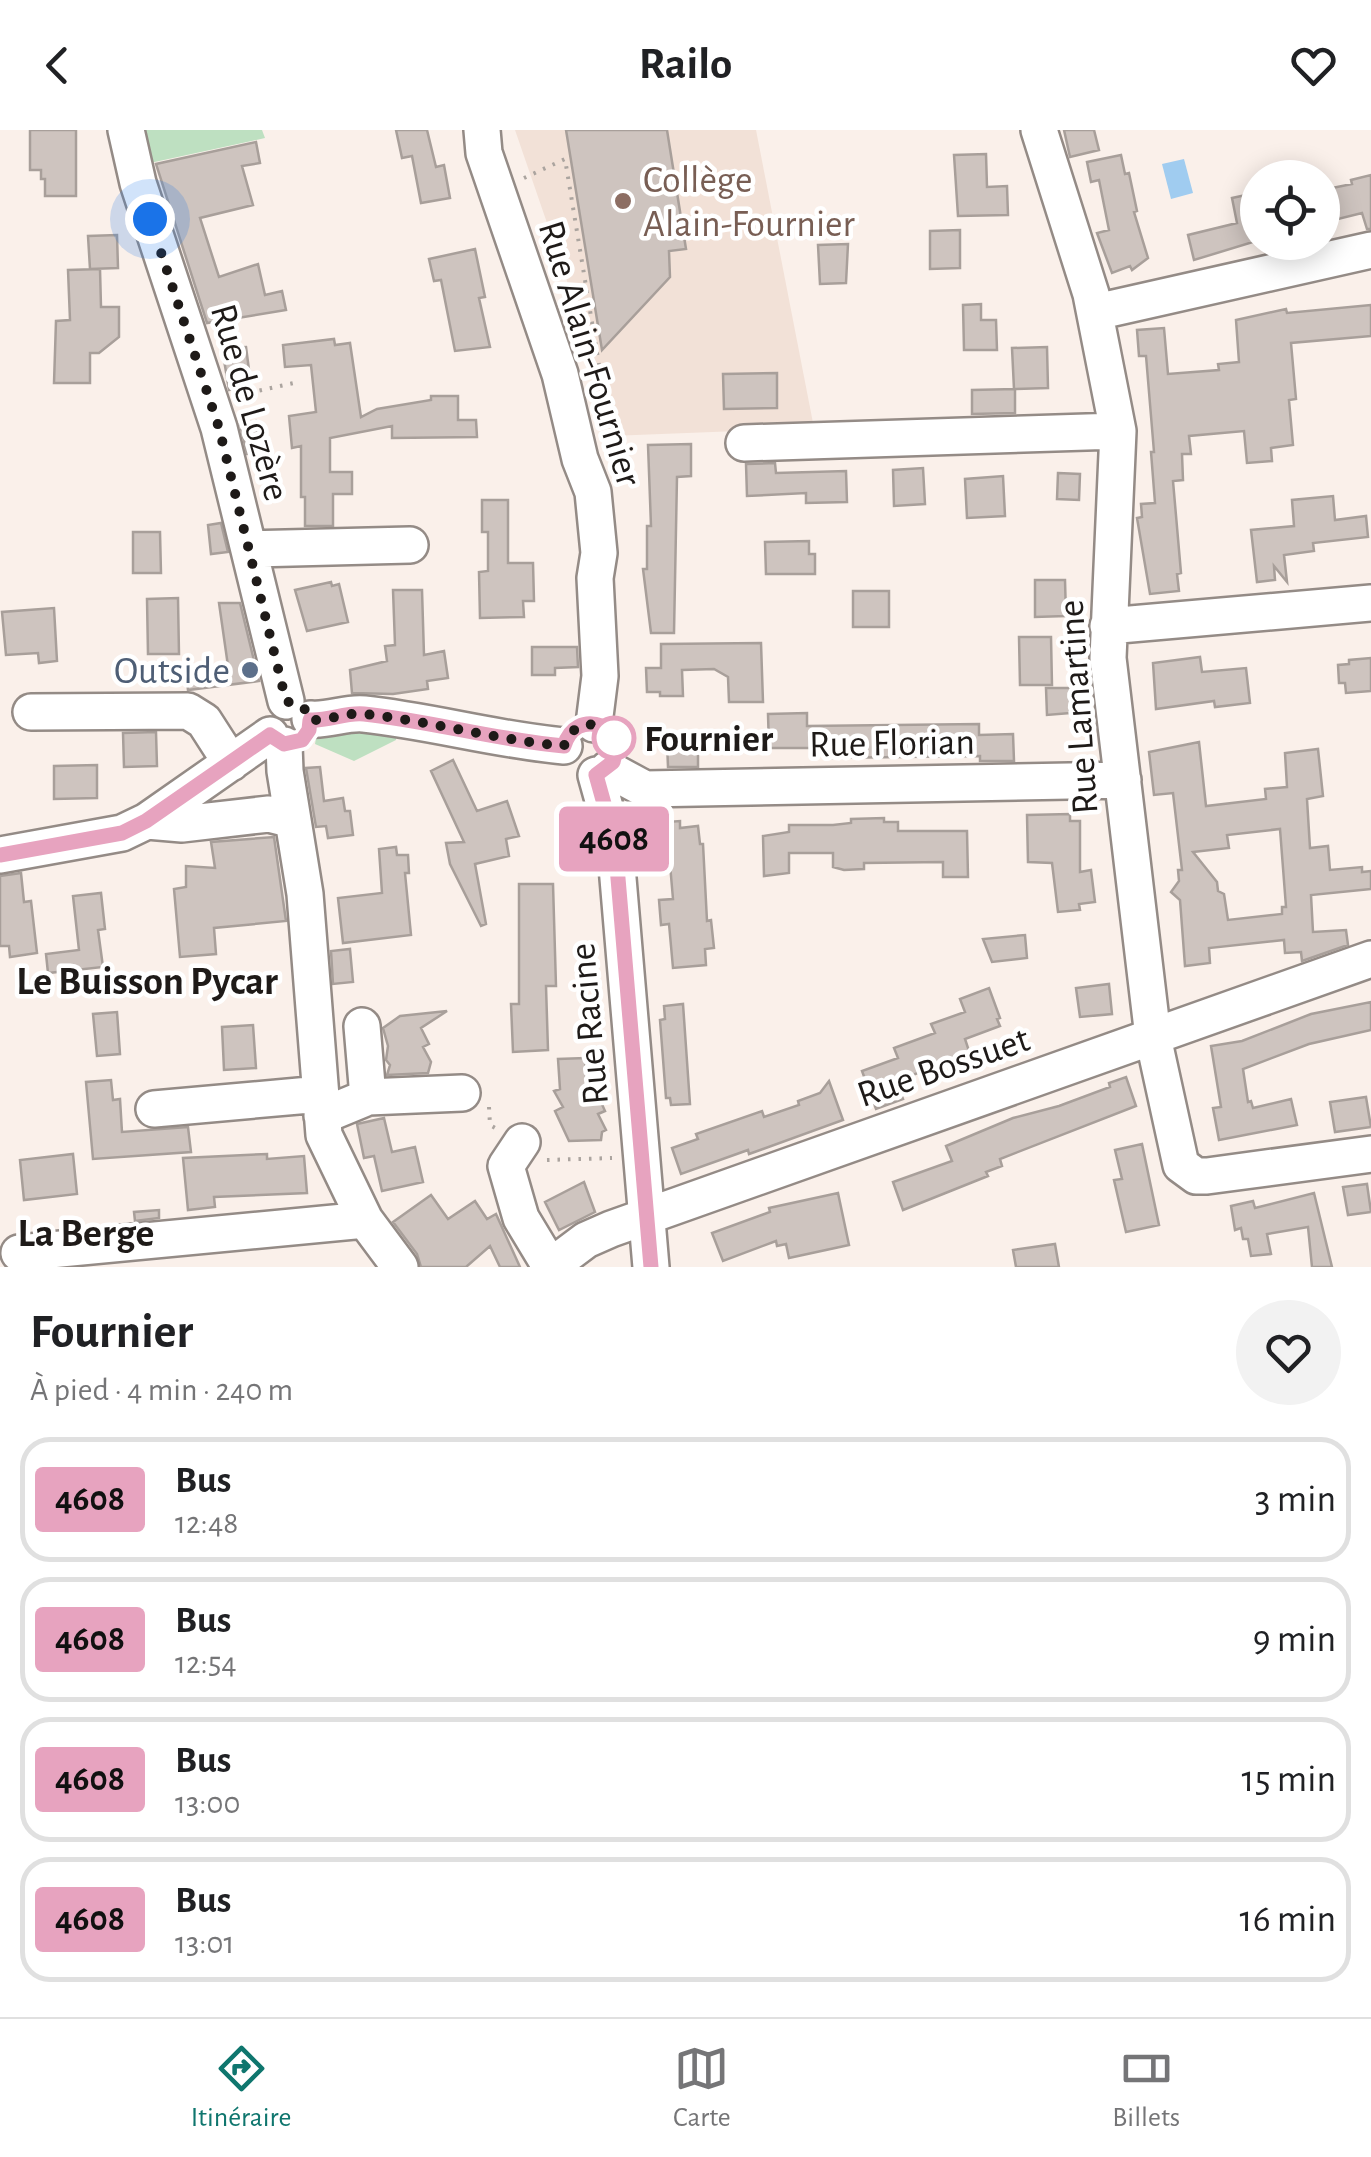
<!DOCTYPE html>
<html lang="fr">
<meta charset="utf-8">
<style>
:root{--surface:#fff;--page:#f2f2f2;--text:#202124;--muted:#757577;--line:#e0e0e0;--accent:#0f766e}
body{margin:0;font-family:"Alegreya Sans",sans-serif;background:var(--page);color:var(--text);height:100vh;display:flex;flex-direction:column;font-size:38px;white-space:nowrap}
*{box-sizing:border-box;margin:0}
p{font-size:32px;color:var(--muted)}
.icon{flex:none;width:55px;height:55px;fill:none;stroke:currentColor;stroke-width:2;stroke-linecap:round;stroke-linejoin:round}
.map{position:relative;height:1137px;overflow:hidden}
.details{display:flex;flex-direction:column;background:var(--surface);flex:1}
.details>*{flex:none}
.badge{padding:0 20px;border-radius:8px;font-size:35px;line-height:65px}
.tools{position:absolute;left:1240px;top:30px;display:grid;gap:20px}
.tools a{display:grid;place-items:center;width:100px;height:100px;border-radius:50%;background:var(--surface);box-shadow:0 5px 25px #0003;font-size:50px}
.you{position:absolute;width:50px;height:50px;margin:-25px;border:8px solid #fff;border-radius:50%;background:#1a73e8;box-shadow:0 0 0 15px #1a73e833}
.map>.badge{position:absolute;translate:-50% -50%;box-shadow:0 0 0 5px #fff}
.round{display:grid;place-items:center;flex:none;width:105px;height:105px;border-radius:52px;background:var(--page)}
.summary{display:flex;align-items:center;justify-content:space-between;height:170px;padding:0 30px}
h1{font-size:48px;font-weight:700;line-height:75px}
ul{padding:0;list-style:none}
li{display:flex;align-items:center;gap:30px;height:125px;margin:0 20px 15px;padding:0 10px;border:5px solid var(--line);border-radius:30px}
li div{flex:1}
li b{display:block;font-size:38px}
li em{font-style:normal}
li .badge{min-width:110px;font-weight:700;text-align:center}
header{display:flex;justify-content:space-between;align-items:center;height:130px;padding:0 30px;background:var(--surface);font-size:45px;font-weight:700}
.tab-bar{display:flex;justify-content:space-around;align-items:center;height:140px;border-top:2px solid var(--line);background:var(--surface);font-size:28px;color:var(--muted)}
.tab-bar a{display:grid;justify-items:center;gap:5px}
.tab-bar .current{color:var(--accent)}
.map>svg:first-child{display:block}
.built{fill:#f2e1d7}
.green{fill:#bee0c1}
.water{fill:#a0ccf0}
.building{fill:#cec4bf;stroke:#a89f9a;stroke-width:2.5;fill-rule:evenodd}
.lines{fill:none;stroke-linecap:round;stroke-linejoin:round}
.minor-casing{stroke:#948b86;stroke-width:40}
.path{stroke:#aba49f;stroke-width:4;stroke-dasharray:2.5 8;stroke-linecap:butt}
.minor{stroke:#fff;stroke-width:35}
.line-casing{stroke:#fff;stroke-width:22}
.line{stroke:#e7a3bf;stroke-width:15}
.walk{stroke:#1e1a18;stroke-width:10;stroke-dasharray:0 18}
.education-dot{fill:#8d6e63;stroke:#fff;stroke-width:4}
.service-dot{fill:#5c6f8a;stroke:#fff;stroke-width:4}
.stop-dot{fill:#fff;stroke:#e7a3bf;stroke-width:5}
.labels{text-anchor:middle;stroke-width:9;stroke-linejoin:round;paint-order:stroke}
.education-label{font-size:38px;fill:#785e54;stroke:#fff;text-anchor:start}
.street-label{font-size:38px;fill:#1e1a18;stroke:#fff}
.service-label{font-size:38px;fill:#4e5e75;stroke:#fff;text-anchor:end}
.stop-label{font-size:38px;font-weight:bold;fill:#1e1a18;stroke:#fff;text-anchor:start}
.neighbourhood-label{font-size:40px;font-weight:bold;fill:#1e1a18;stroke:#fff}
</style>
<header><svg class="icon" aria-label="back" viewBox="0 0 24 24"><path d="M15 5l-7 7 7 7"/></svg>Railo<svg class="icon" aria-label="heart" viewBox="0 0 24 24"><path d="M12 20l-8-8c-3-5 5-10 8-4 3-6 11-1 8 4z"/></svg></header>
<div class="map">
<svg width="1371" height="1137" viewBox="0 0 1371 1137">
<rect width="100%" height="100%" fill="#faf0ea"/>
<!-- built -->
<path class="built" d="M515,0H756L814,298L610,306L587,209Z"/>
<!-- green -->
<path class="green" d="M143,0H262L265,8L150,33Z
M397,589L396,610L354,631L315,614L318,597Z"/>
<!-- water -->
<path class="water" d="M1184,29L1193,63L1171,69L1162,34Z"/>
<!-- building -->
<path class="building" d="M30,0H76V66H45V49H41V40H30Z
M396,0H427L436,37L444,35L450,68L421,73L412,26L402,28Z
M566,0H667L686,119L669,121L670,147L602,220Z
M1064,0H1094L1099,20L1070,27Z
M256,12L260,33L242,36L253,75L200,88L219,147L258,134L265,165L282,161L286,180L207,193L156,34Z
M986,24L987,57L1007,56L1008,85L958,86L954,25Z
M1121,25L1125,44L1129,43L1137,81L1134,82L1148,128L1132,140L1130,136L1112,143L1097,103L1109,100L1099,50L1091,52L1087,32Z
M1371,45V99H1367L1362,83L1322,93V60L1352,54L1351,50Z
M1255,63L1258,106L1251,107L1253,112L1194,130L1188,105L1237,93L1232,68Z
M960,100V138L930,139V101Z
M117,105L118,138L90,139L88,106Z
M848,114L846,153L820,154L818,115Z
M475,119L485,167L479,168L490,217L455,221L441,150L434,151L429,129Z
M100,139L101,177H119V207L99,223H90V253H54L56,191L70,190L68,140Z
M981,174V190H996L997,220H964L963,175Z
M1371,175V206L1291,213L1296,269L1289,270L1293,315L1271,318L1272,331L1247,333L1244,301L1189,306L1191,324H1182L1183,350L1173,351L1181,443L1177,444L1179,461L1150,464L1137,388L1142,387L1141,374L1155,373L1151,322H1154L1146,226H1139L1137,200L1164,198L1168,244L1219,240L1218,234L1239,232L1236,190L1286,179L1287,183Z
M334,209L335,215L350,213L361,287L377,279L431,270V266H458V290H476L477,307L392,308V296L330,308V342H352V364H333V396H305V367H301V316L292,318L289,286L316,282L311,235L285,237L283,215Z
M246,217L251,255L229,260L222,218Z
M1047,217L1048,258L1014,259L1012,218Z
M777,243V278L724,279L723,244Z
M1015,259V283L972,284V260Z
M256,291L260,323L247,324L240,294Z
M691,314V346L677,347L674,503H651L643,439H647V396H651L648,315Z
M775,333L776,343L846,341L847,372L806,373V363L747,366L746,334Z
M923,338L925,374L894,376L893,340Z
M1058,343L1080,344L1079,370L1057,369Z
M1003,346L1005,386L967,388L965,349Z
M1333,366L1335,390L1366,386L1368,407L1313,413L1314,421L1284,425L1287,452L1274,436L1275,450L1257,452L1251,400L1294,396L1292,370Z
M482,370H508V433H533L534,471H523L524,487L480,488L479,442L488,441V402H482Z
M221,393L228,422L211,424L208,395Z
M133,402H160L161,443H133Z
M809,411V424H815V444H766L765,412Z
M1035,450H1065L1066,486L1035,487Z
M331,452L332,456L339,454L348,492L307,501L295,460Z
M393,460H422L424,525L444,521L448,548L427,551L428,559L393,564L352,563L350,540L387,531L385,516L395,515Z
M853,461H889V497H853Z
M178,468L179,524H148L147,469Z
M219,473H240L259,551L188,560L186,542L228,536Z
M54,478L57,531L39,533L38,523L6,525L2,482Z
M1019,507H1051L1052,555H1020Z
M761,513L763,572H729L728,547L714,539L682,540L683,566H660V562H647L646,538H661V514Z
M532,517H577L578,537L555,538V545H532Z
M1200,527L1202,542L1246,538L1250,573L1215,577L1214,571L1156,579L1153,533Z
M1371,528V561L1346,563L1345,553H1339L1338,535L1349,534V530Z
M1046,558H1082V582L1047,585Z
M807,583V596L979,594V605L1013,604L1014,631H980V626L827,628L826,618H769L768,584Z
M156,602L157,636L124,637L123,603Z
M667,612H690V616H698V637H668Z
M1199,612L1206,676L1266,669L1265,659L1287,657L1285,623L1318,619L1323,666L1307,669L1310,718L1328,716L1330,740L1362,737V742L1371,741V759L1311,765L1313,802L1346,800L1348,815L1302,831L1301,822L1285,823L1284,810L1209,818L1210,833L1185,836L1180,770L1171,762L1179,751L1178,740H1182L1173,663L1154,665L1149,622ZM1280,699L1286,777H1282V784L1228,790L1224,764L1218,761L1217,752L1193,722L1229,718L1227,705Z
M453,630L477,681L507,671L519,706L506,709L509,726L475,734L486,794L481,796L450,734L446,713L464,712L431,641Z
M97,635V668L54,669V636Z
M320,637L324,671L343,668L345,681H350L353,705L328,708L326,696L316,697L306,638Z
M1070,684V691H1080V742L1091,740L1095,772L1079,774L1080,780L1058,782L1052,733L1028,732L1027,685Z
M884,688V692H898V701H967L968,747H943V732L864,733V739L844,740L833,737V723H789V743L764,746L763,706L789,702V695H833L851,693V689Z
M680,691V698L698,696L700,714H703L707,791L711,790L714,818L705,819L706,835L673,838L669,794L661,795L659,770L673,769L668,711L655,712L654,693Z
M274,707L286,791L214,798L216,824L180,827L174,759L186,757V736L215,738L211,712Z
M396,717L397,725H408L409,743H405L411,805L343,813L338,768L382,763L379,719Z
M21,743L24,772L31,771L37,823L10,827L9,816H0V746Z
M519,754H553L556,856H546L548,920L513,922L511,874H519Z
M101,763L105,799L98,800L103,837L48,843L46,824L79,820L73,766Z
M1025,805L1027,828L992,832L983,809Z
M350,819L353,852L333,854L331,821Z
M1109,854L1112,884L1080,887L1076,858Z
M989,858L1000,888L997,889L1000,896L965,909L970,924L896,951L903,969L876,979L862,941L898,928L894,918L935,903L931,894L965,882L960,869Z
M1371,872V900L1309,914L1243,939L1248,972L1251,971L1253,978L1291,969L1297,995L1219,1010L1213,978L1221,977L1211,916L1242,911L1311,884Z
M683,874L690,974L671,975L670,968H666L660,890L665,889L664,876Z
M447,881L421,898L429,914L423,917L431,932L428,943L387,945L390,935L386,930L388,916L383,898L400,886Z
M117,882L120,924L97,926L93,884Z
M253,895L256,938L224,940L222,897Z
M585,928L586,952H592L605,981L598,984L606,1000L602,1002L601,1010L569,1011L555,981L563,977L554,961L560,959L558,929Z
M1126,947L1136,976L1000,1029L1002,1036L986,1042L988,1046L903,1080L893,1052L952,1031L946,1016L1013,988L1059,976L1110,957L1109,953Z
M111,950L113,970L120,969L122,1002L188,997L191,1022L93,1029L86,952Z
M829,951L843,990L749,1024L748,1020L681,1044L672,1018L698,1009L696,1004L762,981L764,987L799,975L798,971L820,963Z
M1366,967L1371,997L1335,1002L1330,972Z
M384,988L392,1022L415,1017L423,1052L382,1061L374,1026L364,1028L357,994Z
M1142,1014L1159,1095L1126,1102L1114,1050L1122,1049L1115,1020Z
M73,1024L77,1064L24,1070L20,1030Z
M267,1024V1029L304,1026L307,1063L214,1067L215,1077L188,1080L183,1028Z
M584,1052L595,1082L559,1100L545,1072Z
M1367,1054L1371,1082L1348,1085L1343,1057Z
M838,1063L849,1115L789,1128L786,1114L777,1116L776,1111L723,1131L712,1103L770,1082L769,1078Z
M1314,1063L1332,1137H1312L1308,1097L1267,1104L1271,1124L1251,1126L1248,1109H1243L1241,1098L1235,1100L1231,1076L1253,1071L1255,1078Z
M431,1065L448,1089L475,1071L487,1089L496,1084L520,1137H500L490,1116L466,1137H421L417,1124L393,1092Z
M159,1080V1088L135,1091L134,1082Z
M1055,1114L1059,1137H1016L1013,1120Z"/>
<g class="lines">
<defs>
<path id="minor" d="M126,0L138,53L219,298L286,571
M482,0L484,23L560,244L580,329L593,362L599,423L595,448L600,546L594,594
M1039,0L1091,164L1118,301L1108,528L1153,907L1181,1035L1196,1046H1207L1371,1024
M1096,182L1371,120
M744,313L1118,301
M249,419L410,415
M1108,496L1371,473
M31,582L188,581L204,591L231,633
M310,589C329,591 346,582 364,584C431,591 496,610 564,616
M284,615L285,641L305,764L324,1005L365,1090L400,1137
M608,639L645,659L1123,650
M596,645L615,713L651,1137
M147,691L182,694L269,684L293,690
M0,725L122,703L147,691L270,605
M362,896L368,967
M154,979L321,964
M322,986L368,967L462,963
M522,1012L506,1036L521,1088L550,1136
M19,1123L365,1090
M550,1137L586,1110L611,1099L1371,829"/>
</defs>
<!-- minor casing -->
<use href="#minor" class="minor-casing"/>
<!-- path -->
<path class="path" d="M524,48L565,29L602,253L600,281
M239,265L294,253
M489,977L490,995L497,999
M547,1030L612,1028"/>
<!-- minor -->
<use href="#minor" class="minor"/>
</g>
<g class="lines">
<defs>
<path id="line" d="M0,725L122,703L146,691L270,605L284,614L302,610L309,600L310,590C329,591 346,582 364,584C431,591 496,610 564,616C570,597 584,590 602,596C615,606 618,617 613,632L596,645L615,713L651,1137"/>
</defs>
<!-- line casing -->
<use href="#line" class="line-casing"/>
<!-- line -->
<use href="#line" class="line"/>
<!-- walk -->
<path class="walk" d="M150,89L219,298L286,571L304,578L310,590C329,591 346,582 364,584C431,591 496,610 564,616C573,590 597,588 614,608"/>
</g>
<!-- markers -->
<circle class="education-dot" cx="623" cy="71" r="10"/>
<circle class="service-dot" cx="250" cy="540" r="10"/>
<circle class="stop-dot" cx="614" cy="608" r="20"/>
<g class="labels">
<!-- education labels -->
<g class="education-label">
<text x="643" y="62">Collège<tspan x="643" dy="44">Alain-Fournier</tspan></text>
</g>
<!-- street labels -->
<g class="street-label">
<text transform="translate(591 223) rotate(73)" y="13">Rue Alain-Fournier</text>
<text transform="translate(251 272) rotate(74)" y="13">Rue de Lozère</text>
<text transform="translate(1077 577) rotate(-94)" y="13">Rue Lamartine</text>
<text transform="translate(892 612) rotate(-1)" y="13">Rue Florian</text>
<text transform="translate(588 894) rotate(-95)" y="13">Rue Racine</text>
<text transform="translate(943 936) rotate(-19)" y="13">Rue Bossuet</text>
</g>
<!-- service labels -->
<g class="service-label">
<text x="230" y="553">Outside</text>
</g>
<!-- stop labels -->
<g class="stop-label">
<text x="644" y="621">Fournier</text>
</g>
<!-- neighbourhood labels -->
<g class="neighbourhood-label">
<text x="147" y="864">Le Buisson Pycar</text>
<text x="86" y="1116">La Berge</text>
</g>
</g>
</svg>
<div class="tools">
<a><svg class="icon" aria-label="locate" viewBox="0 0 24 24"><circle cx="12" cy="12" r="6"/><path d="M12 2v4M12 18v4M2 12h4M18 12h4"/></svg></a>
</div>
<div class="you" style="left:150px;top:89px"></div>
<b class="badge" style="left:614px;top:709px;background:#e7a3bf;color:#111">4608</b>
</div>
<section class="details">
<div class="summary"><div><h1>Fournier</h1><p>À pied · 4 min · 240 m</p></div><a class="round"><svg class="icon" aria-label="heart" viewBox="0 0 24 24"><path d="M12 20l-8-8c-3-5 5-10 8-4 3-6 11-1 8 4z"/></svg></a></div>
<ul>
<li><span class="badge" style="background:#e7a3bf;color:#111">4608</span><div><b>Bus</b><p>12:48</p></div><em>3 min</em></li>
<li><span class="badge" style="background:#e7a3bf;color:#111">4608</span><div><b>Bus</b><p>12:54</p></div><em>9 min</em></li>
<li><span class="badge" style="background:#e7a3bf;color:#111">4608</span><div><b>Bus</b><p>13:00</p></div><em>15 min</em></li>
<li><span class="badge" style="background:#e7a3bf;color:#111">4608</span><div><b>Bus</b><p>13:01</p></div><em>16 min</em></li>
</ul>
</section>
<nav class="tab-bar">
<a class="current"><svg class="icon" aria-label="directions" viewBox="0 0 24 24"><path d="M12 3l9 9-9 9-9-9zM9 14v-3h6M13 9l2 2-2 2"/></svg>Itinéraire</a>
<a><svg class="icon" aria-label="map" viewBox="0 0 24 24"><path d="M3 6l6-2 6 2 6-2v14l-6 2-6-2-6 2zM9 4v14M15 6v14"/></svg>Carte</a>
<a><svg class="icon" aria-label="tickets" viewBox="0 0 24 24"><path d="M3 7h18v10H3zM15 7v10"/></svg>Billets</a>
</nav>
